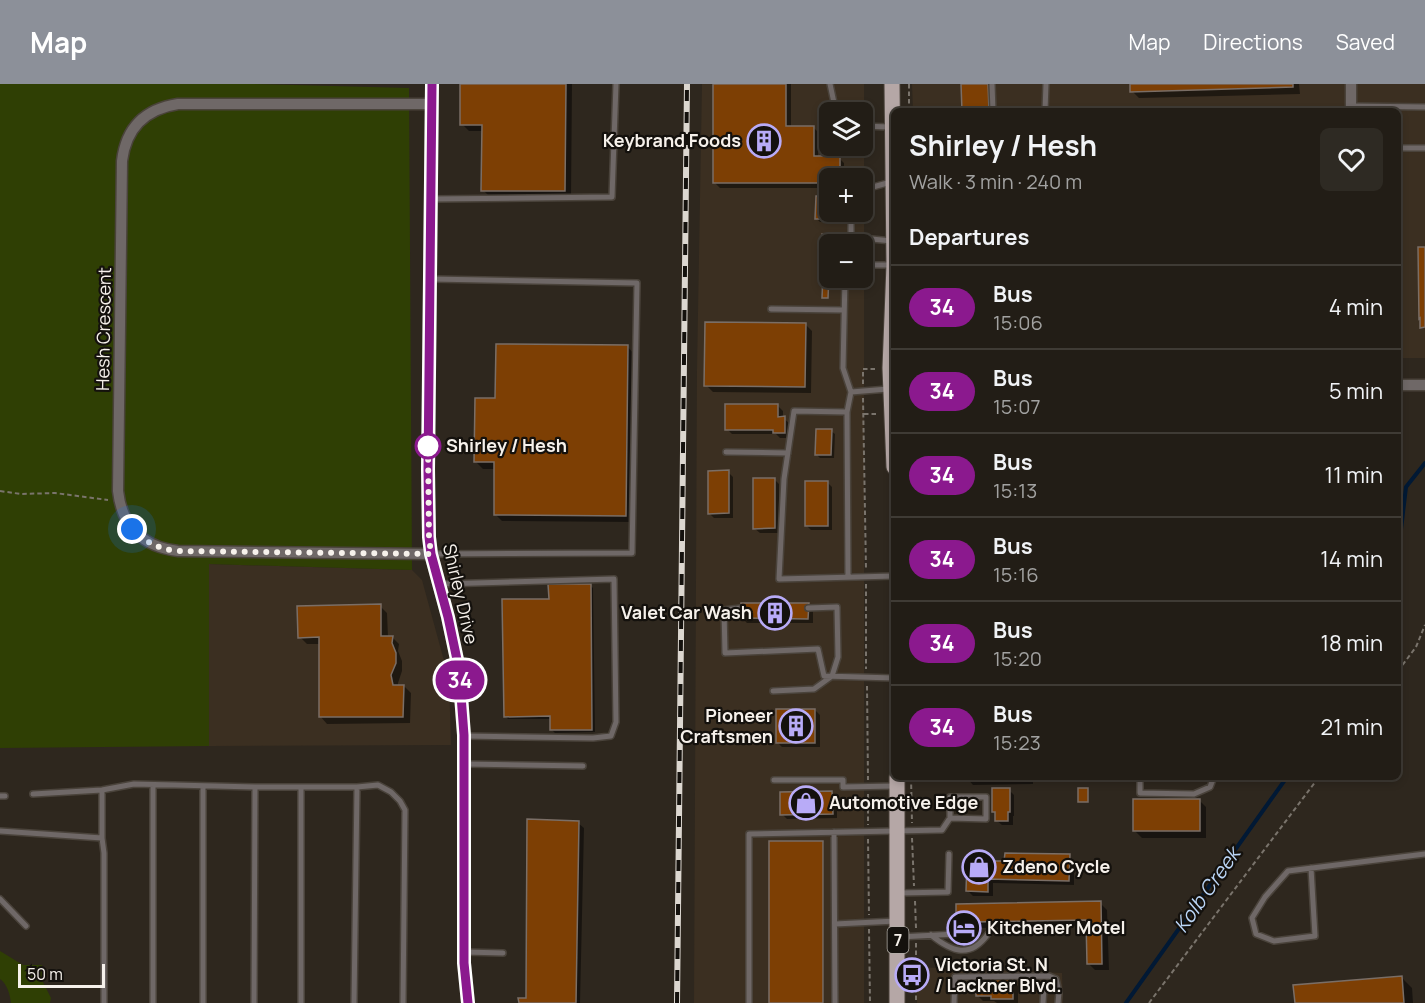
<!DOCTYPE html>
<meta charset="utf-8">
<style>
:root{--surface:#221d16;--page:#2e2a23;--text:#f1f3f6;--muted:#a2a2a1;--line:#3f3b35;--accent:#8c9099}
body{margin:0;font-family:Manrope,sans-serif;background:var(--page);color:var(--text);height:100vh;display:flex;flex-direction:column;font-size:22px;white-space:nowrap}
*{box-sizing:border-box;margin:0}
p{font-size:20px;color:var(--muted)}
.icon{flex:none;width:33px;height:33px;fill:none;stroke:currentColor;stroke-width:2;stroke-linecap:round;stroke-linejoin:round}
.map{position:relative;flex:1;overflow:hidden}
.panel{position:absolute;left:891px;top:24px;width:510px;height:672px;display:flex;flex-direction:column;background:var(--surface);border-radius:9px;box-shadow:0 3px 9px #0003,0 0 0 2px var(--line)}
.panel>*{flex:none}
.badge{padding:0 12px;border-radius:20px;font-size:21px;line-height:39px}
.fabs{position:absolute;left:819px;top:18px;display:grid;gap:12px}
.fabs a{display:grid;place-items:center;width:54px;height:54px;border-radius:9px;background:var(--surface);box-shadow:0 3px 9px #0003,0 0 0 2px var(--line);font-size:30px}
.scale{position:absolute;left:18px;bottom:15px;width:87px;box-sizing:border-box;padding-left:6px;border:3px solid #f6f1eb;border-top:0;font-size:16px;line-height:21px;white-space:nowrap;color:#f6f1eb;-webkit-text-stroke:4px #14110d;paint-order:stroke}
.you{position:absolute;width:30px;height:30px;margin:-15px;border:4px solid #fff;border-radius:50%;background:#1a73e8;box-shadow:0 0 0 9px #1a73e833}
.map>.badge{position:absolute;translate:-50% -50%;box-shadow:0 0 0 3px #fff}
h2{padding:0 18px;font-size:22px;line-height:54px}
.round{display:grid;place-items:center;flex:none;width:63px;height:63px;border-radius:9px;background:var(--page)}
.headline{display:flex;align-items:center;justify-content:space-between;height:102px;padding:0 18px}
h1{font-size:28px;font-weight:700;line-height:45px}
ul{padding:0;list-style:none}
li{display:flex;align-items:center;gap:18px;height:84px;padding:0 18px;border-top:2px solid var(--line)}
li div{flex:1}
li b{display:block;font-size:22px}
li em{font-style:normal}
li .badge{min-width:66px;font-weight:700;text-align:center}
header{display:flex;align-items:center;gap:36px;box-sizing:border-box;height:84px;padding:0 30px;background:var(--accent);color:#fff}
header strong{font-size:28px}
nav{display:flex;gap:33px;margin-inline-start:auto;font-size:21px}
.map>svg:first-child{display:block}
.built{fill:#3b2f21;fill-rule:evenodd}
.green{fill:#2f3f04}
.shadow{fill:#0007}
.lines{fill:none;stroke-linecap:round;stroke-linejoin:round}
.stream{stroke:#011935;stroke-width:4}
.building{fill:#7d3f04;stroke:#7a6e66;stroke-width:1.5}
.service-casing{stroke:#4a433b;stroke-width:8}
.minor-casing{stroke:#4a433b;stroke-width:13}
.tertiary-casing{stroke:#4a433b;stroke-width:14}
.primary-casing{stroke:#4a433b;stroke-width:17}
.path{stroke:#7a746c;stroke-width:2;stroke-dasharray:4.5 3;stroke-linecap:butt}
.service{stroke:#6f6867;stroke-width:5}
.minor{stroke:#6f6867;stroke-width:10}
.tertiary{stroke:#6f6867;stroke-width:12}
.primary{stroke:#b5a7a6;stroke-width:15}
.rail-casing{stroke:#dcd7d0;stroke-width:6}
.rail{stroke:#14110d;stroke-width:4;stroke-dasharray:11;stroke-linecap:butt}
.line-casing{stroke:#fff;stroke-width:14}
.line{stroke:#8b198e;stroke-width:9}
.walk{stroke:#f6f1eb;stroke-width:6;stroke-dasharray:0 10.8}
.stop-dot{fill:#fff;stroke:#8b198e;stroke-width:3}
.labels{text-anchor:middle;stroke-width:4.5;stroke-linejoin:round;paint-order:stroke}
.shield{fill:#14110d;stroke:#b2aea8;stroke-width:1.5}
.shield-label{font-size:16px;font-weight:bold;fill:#f6f1eb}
.poi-label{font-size:18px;font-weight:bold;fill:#f6f1eb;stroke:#14110d;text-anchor:start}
.street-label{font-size:18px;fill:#f6f1eb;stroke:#14110d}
.stop-label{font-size:18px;font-weight:bold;fill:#f6f1eb;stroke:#14110d;text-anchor:start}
.water-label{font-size:20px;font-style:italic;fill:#bbd6f7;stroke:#14110d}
</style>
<header>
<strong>Map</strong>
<nav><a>Map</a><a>Directions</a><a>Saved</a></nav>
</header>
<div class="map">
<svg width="1425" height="919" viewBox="0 0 1425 919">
<rect width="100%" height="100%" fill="#2e271e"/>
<!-- built -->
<path class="built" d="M702,0H864V919H694L697,286ZM830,28H862V62H830ZM830,94H862V128H830ZM830,160H862V194H830Z
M912,0H1425V274H1398V27H913Z
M209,480L412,486L422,496L449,595L451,661L209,662Z
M916,883L1062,889L1063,919H917Z"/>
<!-- green -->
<path class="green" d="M0,0H255L409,4L412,486L209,480V662L0,664Z
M0,867L23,881H42L43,898L51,914L50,919H11C10,910 7,900 0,895Z"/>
<!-- shadow -->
<path class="shadow" d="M462,0H572L571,114L490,113L483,106V47H469L462,40Z
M715,0H791V43H813L818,48V74H839L844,79V94H830V104H720L715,99Z
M963,0H993V27H963Z
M1131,0H1299L1300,10L1139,14L1132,7Z
M830,128H839V138H820L817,135Z
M838,151L841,154V160H830V167H827L824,164Z
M805,240L812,247L811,309L713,308L706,301Z
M627,262L634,270L632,438L502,437L495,430V385H483L476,378L497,316Z
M778,322L783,327V334L789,339L790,354H780L776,350H732L727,345Z
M831,347L835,350L834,374H820L817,371Z
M728,388L733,393V434H714L709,429Z
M774,395L779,400V449H760L754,444Z
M827,398L832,403V446H811L806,441Z
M590,501L593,504L595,648L555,649L552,646L551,635H508L505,632L550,516Z
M808,520L813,525V539H747L742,534Z
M380,522L387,529L388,553H392L399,560L398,567L402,577V587L398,599V602H404L411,609L410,639L327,640L320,632V560H307L300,553Z
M815,626L820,631V663H782L777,658Z
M966,693H1033V700L973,701Z
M1009,706L1014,711V732H1013V741H1002L996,736L997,730L994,727Z
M832,709L837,714V734L787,735L782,730Z
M1199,716L1206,723V754H1142L1135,747Z
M578,739L584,744L580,919H521L528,915Z
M823,758L824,759V919H771Z
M1069,772L1074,777V801L993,799V812H973L968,807L1006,779Z
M1100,819L1107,826L1109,886H1095L1088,879V842L978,844V865H965L958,858L957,821Z
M1401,893L1412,904L1413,919H1296Z
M1013,897L1018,902V919H997L994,917H983L978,912Z"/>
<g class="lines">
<!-- stream -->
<path class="stream" d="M1398,471L1406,403L1425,379
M1126,919L1287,693"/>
</g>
<!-- building -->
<path class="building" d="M460,0H566L565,107H481L482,41H460Z
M713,0H786V42H814V72H840V94H830V99H713Z
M961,0H988L989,27H962Z
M1130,0H1293V3L1130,8Z
M816,112H830V128H836V135H815Z
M822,150H838L839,160H830V164H822Z
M1418,163H1425V243L1420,244V234L1419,235Z
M823,190H829L828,214H822Z
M705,238L806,239L805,303L704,302Z
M496,260L628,261L626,432L494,431V378H474L475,314H495Z
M725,320H778V333L785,332V349H773V346H725Z
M816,345H832L831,371H815Z
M729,386V429L708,430V387Z
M753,394H775V444L753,445Z
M805,397H828V442H805Z
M548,500H591L592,646H550V632L504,633L502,515H549Z
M741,519H809L808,535L741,534Z
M381,520V552H393L392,559L396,569V579L391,591L393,601H404L403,633H319V553L298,554L297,522Z
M776,625H815V659H776Z
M992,704H1010V728H1008V737H995V728H992Z
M1078,704H1088V718H1078Z
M832,707L833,730L780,731V708Z
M1133,715H1200V747H1133Z
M527,735L579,737L576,919H519L518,914H526Z
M769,757H823V919H769Z
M1005,769L1070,770L1069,797L988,795V808L966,807L967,777H1004Z
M1101,817L1102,880H1087L1086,836L971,838L972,858H956V820Z
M1402,892L1404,919H1295L1293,901Z
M981,895H1013V915H991V912H976V898H981Z"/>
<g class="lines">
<defs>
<path id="service" d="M830,0L836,28
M992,0L993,27
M1351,22L1425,23
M1045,27L1046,0
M862,42L889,43
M1398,64H1425
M862,106L891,98
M432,115L612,113L616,0
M851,128V153L892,157
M862,181H892
M845,194L843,284L851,308L847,328L848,493
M432,195L637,199L632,469L432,470
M771,225L844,226
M851,308L888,305
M847,328L794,327L784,395L779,495L894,492
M726,368L788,369
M441,500L614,495L616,638L611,652L593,654L465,652
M741,524L724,526L725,569L818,565L824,592L894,594
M773,607L814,605L832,592L838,573L837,523L808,524
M465,680L583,682
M1140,693V709L1194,710L1210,703L1214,693
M774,696H843V703L895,702
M203,702V919
M301,703V919
M33,710L102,706L134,700L255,703H357L378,701L391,708L400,717L405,726L403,919
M0,712H5
M0,747L102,754L104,769V919
M834,748L835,919
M102,754V706
M1311,784L1315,852L1274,857L1256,850L1252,834L1265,813L1288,787L1425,770
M899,809L948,808L949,770
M0,815L26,842
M835,840L896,837
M931,851C952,868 970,875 988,850
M899,853L956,850
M465,868L503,869
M153,919V701
M254,919L255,703
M354,919L357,703
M749,919V750L942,746L950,734L986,735V713H950V734
M954,919L955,893L1049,892L1056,895L1059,908L1058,919
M1043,919L1044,902"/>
<path id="minor" d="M1351,0V27
M1398,301H1425
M431,470L178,467C143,463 122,443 118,407L122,77C126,44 145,25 178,20H431"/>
<path id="tertiary" d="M432,0L428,409L429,453L431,470L448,533L459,585L464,652V879L468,919"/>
<path id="primary" d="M892,0L894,181L890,284L894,383
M897,919V693"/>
</defs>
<!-- service casing -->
<use href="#service" class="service-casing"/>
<!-- minor casing -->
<use href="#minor" class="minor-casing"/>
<!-- tertiary casing -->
<use href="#tertiary" class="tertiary-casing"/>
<!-- primary casing -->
<use href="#primary" class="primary-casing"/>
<!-- path -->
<path class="path" d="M909,0V27
M863,300V285H876
M863,314L866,486
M864,330H879
M0,407L21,410L55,409L108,416
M866,500V585
M1398,587L1416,563L1425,541
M867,602L868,696
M911,693L912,739
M868,710V741
M912,754L914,802
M868,755L869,831
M915,817L916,844
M869,845L870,919
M916,859V919
M1149,919L1319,693"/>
<!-- service -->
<use href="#service" class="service"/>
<!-- minor -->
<use href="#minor" class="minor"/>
<!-- tertiary -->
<use href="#tertiary" class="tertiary"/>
<!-- primary -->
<use href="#primary" class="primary"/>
<defs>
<path id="rail" d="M677,919L687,0"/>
</defs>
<!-- rail casing -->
<use href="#rail" class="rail-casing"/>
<!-- rail -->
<use href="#rail" class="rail"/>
</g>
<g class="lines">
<defs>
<path id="line" d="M432,0L428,385L429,453L431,470L448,533L459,585L464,651V879L468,919"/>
</defs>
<!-- line casing -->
<use href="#line" class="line-casing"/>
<!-- line -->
<use href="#line" class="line"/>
<!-- walk -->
<path class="walk" d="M132,445C146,459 159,465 178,467L431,470L429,453L428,362"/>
</g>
<!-- icons -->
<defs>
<symbol id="building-ring" viewBox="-11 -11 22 22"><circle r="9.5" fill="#14110d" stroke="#b8abf7" stroke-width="1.5"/><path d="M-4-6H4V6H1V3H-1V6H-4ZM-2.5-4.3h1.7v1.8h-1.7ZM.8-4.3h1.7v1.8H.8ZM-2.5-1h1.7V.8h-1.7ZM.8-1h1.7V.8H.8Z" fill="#b8abf7"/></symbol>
<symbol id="shop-ring" viewBox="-11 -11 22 22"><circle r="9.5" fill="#14110d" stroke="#b8abf7" stroke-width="1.5"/><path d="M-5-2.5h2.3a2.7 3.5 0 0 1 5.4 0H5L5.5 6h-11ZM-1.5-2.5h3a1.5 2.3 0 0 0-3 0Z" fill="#b8abf7"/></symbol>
<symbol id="hotel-ring" viewBox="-11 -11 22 22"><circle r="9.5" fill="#14110d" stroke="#b8abf7" stroke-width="1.5"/><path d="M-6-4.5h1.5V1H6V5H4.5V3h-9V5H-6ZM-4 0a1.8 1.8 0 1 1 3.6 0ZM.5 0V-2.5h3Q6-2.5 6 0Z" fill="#b8abf7"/></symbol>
<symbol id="bus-ring" viewBox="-11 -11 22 22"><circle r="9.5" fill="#14110d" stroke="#b8abf7" stroke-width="1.5"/><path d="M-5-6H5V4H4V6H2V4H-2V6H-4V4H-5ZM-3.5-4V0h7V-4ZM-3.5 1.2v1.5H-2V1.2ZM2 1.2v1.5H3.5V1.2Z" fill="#b8abf7"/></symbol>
</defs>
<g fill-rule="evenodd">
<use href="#building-ring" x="745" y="38" width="38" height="38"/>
<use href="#building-ring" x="756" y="510" width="38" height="38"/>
<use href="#building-ring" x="777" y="623" width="38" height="38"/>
<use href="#shop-ring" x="787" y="700" width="38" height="38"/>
<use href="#shop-ring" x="960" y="764" width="38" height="38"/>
<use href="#hotel-ring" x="945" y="825" width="38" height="38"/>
<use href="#bus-ring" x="893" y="872" width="38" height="38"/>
</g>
<!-- markers -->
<circle class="stop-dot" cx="428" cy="362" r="12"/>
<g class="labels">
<!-- shield labels -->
<rect class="shield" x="887.5" y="843" width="21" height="26" rx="4.5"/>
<g class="shield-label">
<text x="898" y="862">7</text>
</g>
<!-- poi labels -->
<g class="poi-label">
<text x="741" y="63" text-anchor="end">Keybrand Foods</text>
<text x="752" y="535" text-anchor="end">Valet Car Wash</text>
<text x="773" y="638" text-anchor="end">Pioneer<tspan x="773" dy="21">Craftsmen</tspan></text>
<text x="829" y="725">Automotive Edge</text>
<text x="1002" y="789">Zdeno Cycle</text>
<text x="987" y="850">Kitchener Motel</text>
<text x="935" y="887">Victoria St. N<tspan x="935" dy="21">/ Lackner Blvd.</tspan></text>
</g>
<!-- street labels -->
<g class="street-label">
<text transform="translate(104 245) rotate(-89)" y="6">Hesh Crescent</text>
<text transform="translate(460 510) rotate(77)" y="6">Shirley Drive</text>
</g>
<!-- stop labels -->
<g class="stop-label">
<text x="446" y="368">Shirley / Hesh</text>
</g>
<!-- water labels -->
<g class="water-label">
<text transform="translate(1207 806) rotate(-55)" y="7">Kolb Creek</text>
</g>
</g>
</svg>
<div class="fabs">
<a><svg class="icon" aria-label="layers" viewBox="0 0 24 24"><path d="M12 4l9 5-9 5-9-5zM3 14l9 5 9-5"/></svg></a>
<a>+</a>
<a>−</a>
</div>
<div class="scale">50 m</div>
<div class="you" style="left:132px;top:445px"></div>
<b class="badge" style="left:460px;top:596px;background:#8b198e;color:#fff">34</b>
<section class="panel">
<div class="headline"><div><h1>Shirley / Hesh</h1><p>Walk · 3 min · 240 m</p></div><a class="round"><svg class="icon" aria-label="heart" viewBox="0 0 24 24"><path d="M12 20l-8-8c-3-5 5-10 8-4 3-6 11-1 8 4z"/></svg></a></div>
<h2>Departures</h2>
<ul>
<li><span class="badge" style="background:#8b198e;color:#fff">34</span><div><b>Bus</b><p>15:06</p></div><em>4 min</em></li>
<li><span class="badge" style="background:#8b198e;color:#fff">34</span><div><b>Bus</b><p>15:07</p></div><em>5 min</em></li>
<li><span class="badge" style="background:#8b198e;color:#fff">34</span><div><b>Bus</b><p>15:13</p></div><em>11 min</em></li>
<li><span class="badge" style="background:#8b198e;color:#fff">34</span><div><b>Bus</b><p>15:16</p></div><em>14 min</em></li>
<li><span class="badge" style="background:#8b198e;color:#fff">34</span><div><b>Bus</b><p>15:20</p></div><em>18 min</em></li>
<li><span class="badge" style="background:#8b198e;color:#fff">34</span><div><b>Bus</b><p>15:23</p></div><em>21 min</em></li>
</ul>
</section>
</div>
